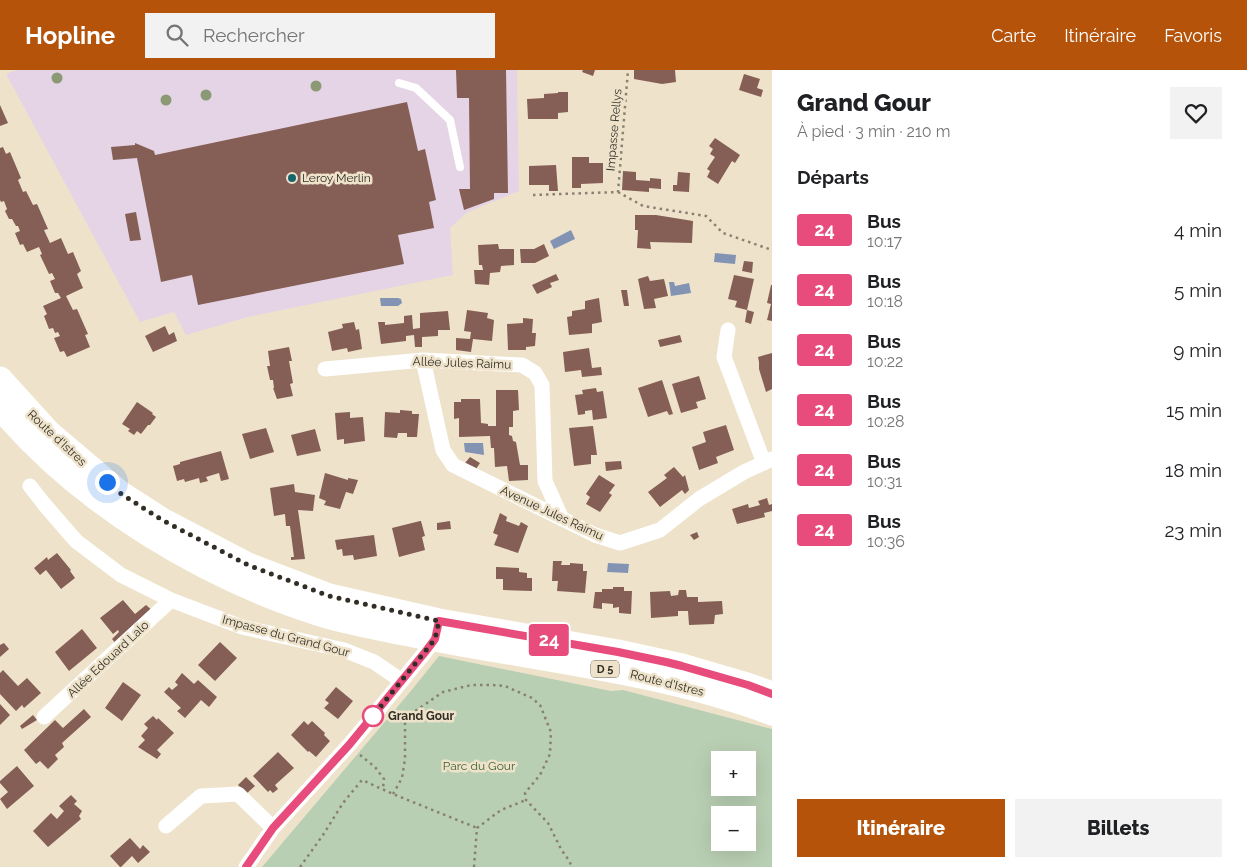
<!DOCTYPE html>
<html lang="fr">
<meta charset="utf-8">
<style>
:root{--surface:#fff;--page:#f2f2f2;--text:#202124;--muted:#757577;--accent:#b45309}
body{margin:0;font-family:Raleway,sans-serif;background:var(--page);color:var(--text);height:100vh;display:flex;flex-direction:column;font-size:19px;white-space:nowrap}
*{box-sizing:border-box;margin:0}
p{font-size:16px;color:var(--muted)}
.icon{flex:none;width:28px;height:28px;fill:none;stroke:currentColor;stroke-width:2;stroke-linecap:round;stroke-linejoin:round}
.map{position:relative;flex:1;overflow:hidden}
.panel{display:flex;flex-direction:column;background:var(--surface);width:475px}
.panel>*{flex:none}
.badge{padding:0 10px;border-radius:4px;font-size:18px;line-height:32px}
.tools{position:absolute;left:711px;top:681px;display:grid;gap:10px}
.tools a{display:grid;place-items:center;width:45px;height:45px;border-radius:0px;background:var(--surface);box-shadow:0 5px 20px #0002;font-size:25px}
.you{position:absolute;width:25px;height:25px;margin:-12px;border:4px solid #fff;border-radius:50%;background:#1a73e8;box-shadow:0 0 0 8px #1a73e833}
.map>.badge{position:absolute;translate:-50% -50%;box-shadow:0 0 0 2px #fff}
h2{padding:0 25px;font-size:19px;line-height:45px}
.round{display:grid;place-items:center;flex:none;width:52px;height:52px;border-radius:0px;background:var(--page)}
.summary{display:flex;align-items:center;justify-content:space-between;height:85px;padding:0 25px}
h1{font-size:24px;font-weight:800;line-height:38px}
.cta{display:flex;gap:10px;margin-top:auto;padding:10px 25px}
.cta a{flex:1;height:58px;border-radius:0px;background:var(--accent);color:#fff;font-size:20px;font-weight:800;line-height:58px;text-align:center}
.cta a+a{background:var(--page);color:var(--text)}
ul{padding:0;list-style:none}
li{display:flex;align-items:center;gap:15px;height:60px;padding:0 25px}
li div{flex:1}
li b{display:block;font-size:19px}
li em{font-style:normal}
li .badge{min-width:55px;font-weight:700;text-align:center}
header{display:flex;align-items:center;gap:30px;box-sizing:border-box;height:70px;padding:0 25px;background:var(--accent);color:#fff}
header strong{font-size:24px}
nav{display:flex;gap:28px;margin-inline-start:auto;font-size:18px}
.search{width:350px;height:45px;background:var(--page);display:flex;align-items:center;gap:12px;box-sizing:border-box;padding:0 18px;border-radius:0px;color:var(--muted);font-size:19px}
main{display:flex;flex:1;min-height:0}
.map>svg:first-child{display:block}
.commercial{fill:#e5d4e6}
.green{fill:#b9cfb3;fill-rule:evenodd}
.water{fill:#8293b4}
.building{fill:#855e55}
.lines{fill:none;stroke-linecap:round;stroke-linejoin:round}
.path{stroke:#888070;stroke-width:2.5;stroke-dasharray:2.5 4;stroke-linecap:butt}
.lane{stroke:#fff;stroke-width:8}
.street{stroke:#fff;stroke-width:15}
.primary{stroke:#fff;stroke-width:25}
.tree{fill:#8b9a75}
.line-casing{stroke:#fff;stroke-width:11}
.line{stroke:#e74c7d;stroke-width:8}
.walk{stroke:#322e25;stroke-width:5;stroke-dasharray:0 9}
.poi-dot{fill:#17656c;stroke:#eee3ca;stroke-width:2}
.stop-dot{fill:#fff;stroke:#e74c7d;stroke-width:2.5}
.labels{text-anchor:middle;stroke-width:5;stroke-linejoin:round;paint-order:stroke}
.shield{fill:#eee3ca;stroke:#6a6456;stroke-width:1}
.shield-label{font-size:11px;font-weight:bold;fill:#322e25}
.street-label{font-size:12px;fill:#322e25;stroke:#eee3ca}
.poi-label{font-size:12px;fill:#322e25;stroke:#eee3ca;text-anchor:start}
.stop-label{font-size:12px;font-weight:bold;fill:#322e25;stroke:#eee3ca;text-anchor:start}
.park-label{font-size:12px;fill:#3a5f30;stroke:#eee3ca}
</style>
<header>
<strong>Hopline</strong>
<div class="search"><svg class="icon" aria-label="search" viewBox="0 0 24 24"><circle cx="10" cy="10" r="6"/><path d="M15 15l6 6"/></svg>Rechercher</div>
<nav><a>Carte</a><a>Itinéraire</a><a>Favoris</a></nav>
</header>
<main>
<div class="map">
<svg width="772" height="797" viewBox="0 0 772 797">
<rect width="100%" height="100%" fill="#eee3ca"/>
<!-- commercial -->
<path class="commercial" d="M17,0H517L519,121L468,142L450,158L453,205L248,247L186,265L174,242L140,252L6,4Z"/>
<!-- green -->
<path class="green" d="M439,586L611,621L623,620L772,659V797H262L410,622ZM720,690H748V718H720ZM720,745H748V772H720Z"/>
<!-- water -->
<path class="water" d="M571,160L575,169L554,179L550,171Z
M715,183L736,185L735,194L714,192Z
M669,212H674L675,216L689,213L691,223L671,226Z
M380,228H398L401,229L402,233L398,236H381Z
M464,373H483L484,385L465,382Z
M608,493L629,494L628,503L607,502Z"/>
<!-- building -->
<path class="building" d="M456,0H506L508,123H494V129L464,140L459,119H470L469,28H457Z
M583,0H595L593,6L582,2Z
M634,0H675L676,12L662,14L634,9Z
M744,4L760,9L757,18L763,20L761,27L739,20Z
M558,22H568V42L558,43V49H528L527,29L544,28V24L558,23Z
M407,32L418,81L425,79L436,130L429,132L434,158L398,165L404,194L198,235L192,205L161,212L137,88L113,90L111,77L135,75V73L154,81L155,85Z
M0,35L8,53L0,56Z
M715,68L740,85L735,93L732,91L718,114L707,107L710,101L707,99L715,87L710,84L713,79L709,76Z
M3,77L6,84L10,82L21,108L18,110L23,122L26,121L33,135L37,134L48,159L44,160L50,173L61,168L68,184L73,182L81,201L77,204L83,218L66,226L73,240L77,239L88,264L85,265L90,277L67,287L64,281L60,282L54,268L60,266L58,262L55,263L53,258L49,259L44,246L47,244L43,236L61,228L58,223H55L50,211L55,209L52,203L49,204L40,185L42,184L39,177L27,182L23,174L20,175L15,163L20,161L18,156H16L12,149H9L5,141L7,139L4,131L1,132L0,130V78Z
M572,87H589V93H603V113L581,114V118H572Z
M556,95L558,121H549V115H529V96Z
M623,101L636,102V110L650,111V108L661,109V119L649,118V122L622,120Z
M678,102L690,103L689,122L673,121V115H677Z
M136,142L141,170L130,171L125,144Z
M635,145H656L693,151L692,173L650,172L651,179L637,178L638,160H635Z
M498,174L499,179H514V195L501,196L500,202L490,203L489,215L475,214L474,200H483L482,195H479L478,175Z
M544,174L549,186L535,193H521L520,179H534Z
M744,191L753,192L752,203L742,201Z
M556,204L559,210L550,213L552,217L537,224L532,215Z
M734,205L754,209L747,240L735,237L737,231L728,229Z
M648,206L650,211L664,209L668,226L654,229L656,238L644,239L638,209Z
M771,215H772V251L767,250L771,234L767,233Z
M621,220H627L629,236H624Z
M599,228L602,252L592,254V263L569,265L567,247L572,246V241L585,239V231Z
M467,240L488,243L487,248L494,250L492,271L473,269L471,282L456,280V268L470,269L471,262L464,261Z
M747,240L754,242L751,254L745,252Z
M448,241L450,260H438V266L422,267V277H415L414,265L406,266V271L381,274L378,252H385V255L404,253V246L412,245L413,259L420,258V243Z
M523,248L533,249L532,263H536L535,276L526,277V280H508L507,254L523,253Z
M354,252L356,260L359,259L362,279L348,282L347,278L332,281L328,262L343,258L342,254Z
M165,256L169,265L174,262L177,271L153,282L145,266Z
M680,265L682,272L660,277L658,270Z
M289,277L292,291H289L293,313L290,314L293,326L277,329L273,318H274L273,310H270L267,296H270L268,281Z
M589,278L592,298L601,297L602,305L582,307L581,300L565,302L563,282Z
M772,283V319L766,322L759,299V292L758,287Z
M699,306L706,329L696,332L698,338L681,343L672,314Z
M662,310L673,344L669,345L667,341L648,347L638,318Z
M596,318L597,322L603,321L607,348L593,350L592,340L585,341V344L578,345L575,325L583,324L582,320Z
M496,320H518L519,340L513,341V357H509V365L512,366L513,371L516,372L520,395H528V410L509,411L507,396L495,397L494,378H491L490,366L459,367V348L454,349V332H461V329H480L481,353L488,354V356H496Z
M137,332L153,343L152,344L156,347L150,355H148L141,364L137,361L134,365L128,361L130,359L122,354Z
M400,340L412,341V344H419L417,367H407V363H398L397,368L384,367L385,342L400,343Z
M350,342V348L363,347L365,371L344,374V369L337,370L335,343Z
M726,355L734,380L716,387L718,393L699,400L692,377L706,372L703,362Z
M593,356L597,385H591V394L574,396L569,358Z
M266,358L274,382L250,389L242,364Z
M315,359L321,381L297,386L291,365Z
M221,381L229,409L221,411L219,403L206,407L208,411L200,413L199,408L185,412L184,409L177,411L173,396L180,394V392Z
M470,387L480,393L476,399L465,393Z
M621,391L622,399L606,401L605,392Z
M674,397L683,407L685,405L689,420L685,424L682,420L660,437L648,422L667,408L664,405Z
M325,403L348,410V408L358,410L353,424L346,422L340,439L324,435L326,431L319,428Z
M599,405L615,415L609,423L612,425L600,442L586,434L590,427L586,424Z
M294,414L295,422L315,425L313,441L298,440L305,489L291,490V487H294L290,456H286L285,444L274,446L270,418Z
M767,428L769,435L772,434V441L764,443L765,447L737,454L732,439L748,434L749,438L760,435L758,431Z
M500,443L507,447L506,451L519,456L521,452L528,456L518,483L494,475L498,465L493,463Z
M420,451H421L425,466L422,467L425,480L399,487L392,458Z
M450,451L451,459L437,460V453Z
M697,462L699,467L694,470L690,465Z
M374,465L377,486L354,490L353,485L343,486L342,479L337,480L335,470Z
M57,483L71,500L70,501L75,508L61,519L46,500L40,505L34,498L47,487L48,490Z
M553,491H562L561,495H570V493L583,494V501H587L585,523L557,521L558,511H552Z
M496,497L519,498V502L527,503V508H532V521L503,520V509H496Z
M613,517H624V521H632L631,544L619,543V537L613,538V534L602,533V539L593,538L595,522H602V519H613Z
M679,520H686L687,527H698V532L722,531L723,544L715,545L714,554L689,555L688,541H678V546L651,548L650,522L670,521L671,526L678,525Z
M123,530L135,544L146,535L153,541L117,575L112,569L119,562L118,560L113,564L100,548Z
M82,559L97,578L69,601L55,582Z
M220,572L237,588L215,611L198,595Z
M4,573L9,579L0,587V575Z
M3,600L18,616L27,608L41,623L24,638L22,635L16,641L0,624V603Z
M182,603L194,614L198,610L217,627L209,637L201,630L185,648L177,641L181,638L164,622L169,617L172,620L178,615L175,612Z
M123,612L141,625L122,651L105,638Z
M336,617L353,631L338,649L324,638L329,633L325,630Z
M0,634L10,645L0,655Z
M84,639L91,647L62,673L64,677L55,685L58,689L48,699L40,691L36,694L24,680L55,650L63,658Z
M33,645L37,650L22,659L20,656Z
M153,646L157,650L158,648L174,663L157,680L161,684L157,689L138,677L145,670L141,666L148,658L144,654Z
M304,651L308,655L312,651L325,663L324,665L330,671L316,687L309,681L308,682L291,665Z
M278,682L294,698L275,715L278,719L273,723L270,720L268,722L253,706Z
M17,696L34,716L7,739L0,729L8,722L0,713V711Z
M246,707L255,716L246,724L238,715Z
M71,725L77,731L74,734L82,741L79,746L81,749L48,777L33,761L51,743L57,749L64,741L59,736Z
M130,768L140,779L143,775L150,782L138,793L132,786L121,797H120L110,786Z"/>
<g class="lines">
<!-- path -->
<path class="path" d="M618,122L643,136L706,146L723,163L772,180
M533,125L618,122L628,0
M360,685L375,697L384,709L383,718
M393,724L402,708L405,689V648L443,622L471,615H492L505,616L532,628L540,635L551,662L550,684L540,705L525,723L526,730L548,753L561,779L570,792L571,797
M300,797L323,765L343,733L362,710L393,724L477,758
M474,797L477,758L501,740L526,730"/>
<!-- lane -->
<path class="lane" d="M399,13L416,18L450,50L460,97"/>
<!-- street -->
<path class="street" d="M728,260L724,287L764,393
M423,290L443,380L453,395L595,465L620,473L660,460L699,429L744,402L772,389
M325,299L423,290L522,295L535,303L542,315L545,411L562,449
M30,416L44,434L76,471L121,505L171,530L242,557L344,580L374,592L402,611
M44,647L171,530
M166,756L201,726L238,724L273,758
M246,797L273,758L349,675L370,650L426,581L435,569L436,562"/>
<!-- primary -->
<path class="primary" d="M0,309L48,362L120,423L162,450L248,495L329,526L439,551L618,582L682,596L747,615L772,624
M0,337C81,434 206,509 327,546C348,552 371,556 393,561C414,565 435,569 456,573C562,592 671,605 772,643"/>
</g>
<!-- trees -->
<g class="tree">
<circle cx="57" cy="8" r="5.5"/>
<circle cx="316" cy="16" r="5.5"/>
<circle cx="206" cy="25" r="5.5"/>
<circle cx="166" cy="30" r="5.5"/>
</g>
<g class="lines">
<defs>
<path id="line" d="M246,797L273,758L349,675L426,581L435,569L439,551L618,582L666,592L682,596L748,615L772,624"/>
</defs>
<!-- line casing -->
<use href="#line" class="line-casing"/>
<!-- line -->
<use href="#line" class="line"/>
<!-- walk -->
<path class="walk" d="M107,412L120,423L162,450L248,495L329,526L439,551L435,569L373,646"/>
</g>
<!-- markers -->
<circle class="poi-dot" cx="292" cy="108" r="5"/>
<circle class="stop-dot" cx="373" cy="646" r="10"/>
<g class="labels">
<!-- shield labels -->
<rect class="shield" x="591" y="590.5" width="28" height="17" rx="4"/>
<g class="shield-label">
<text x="605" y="603">D 5</text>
</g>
<!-- street labels -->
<g class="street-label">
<text transform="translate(614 60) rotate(-85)" y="4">Impasse Rellys</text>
<text transform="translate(462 293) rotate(2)" y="4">Allée Jules Raimu</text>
<text transform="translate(57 368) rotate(43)" y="4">Route d'Istres</text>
<text transform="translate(552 443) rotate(25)" y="4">Avenue Jules Raimu</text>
<text transform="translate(286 566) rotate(15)" y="4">Impasse du Grand Gour</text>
<text transform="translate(108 589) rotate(-43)" y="4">Allée Edouard Lalo</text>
<text transform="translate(667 613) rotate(14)" y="4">Route d'Istres</text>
</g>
<!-- poi labels -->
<g class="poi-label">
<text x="302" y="112">Leroy Merlin</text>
</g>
<!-- stop labels -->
<g class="stop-label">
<text x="388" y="650">Grand Gour</text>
</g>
<!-- park labels -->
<g class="park-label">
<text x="479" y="700">Parc du Gour</text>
</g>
</g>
</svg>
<div class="tools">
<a>+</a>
<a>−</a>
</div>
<div class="you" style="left:107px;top:412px"></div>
<b class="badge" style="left:549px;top:570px;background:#e74c7d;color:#fff">24</b>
</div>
<section class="panel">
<div class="summary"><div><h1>Grand Gour</h1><p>À pied · 3 min · 210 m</p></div><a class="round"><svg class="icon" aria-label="heart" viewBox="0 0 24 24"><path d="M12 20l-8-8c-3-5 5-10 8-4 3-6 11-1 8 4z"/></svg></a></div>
<h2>Départs</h2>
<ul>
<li><span class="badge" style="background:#e74c7d;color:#fff">24</span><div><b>Bus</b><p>10:17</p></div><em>4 min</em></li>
<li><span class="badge" style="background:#e74c7d;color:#fff">24</span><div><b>Bus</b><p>10:18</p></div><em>5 min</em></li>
<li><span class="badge" style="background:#e74c7d;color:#fff">24</span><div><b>Bus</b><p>10:22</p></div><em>9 min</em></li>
<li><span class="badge" style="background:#e74c7d;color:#fff">24</span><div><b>Bus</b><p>10:28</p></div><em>15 min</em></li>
<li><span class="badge" style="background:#e74c7d;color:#fff">24</span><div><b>Bus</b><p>10:31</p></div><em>18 min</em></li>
<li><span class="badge" style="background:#e74c7d;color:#fff">24</span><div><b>Bus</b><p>10:36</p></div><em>23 min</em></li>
</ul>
<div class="cta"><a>Itinéraire</a><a>Billets</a></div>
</section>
</main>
